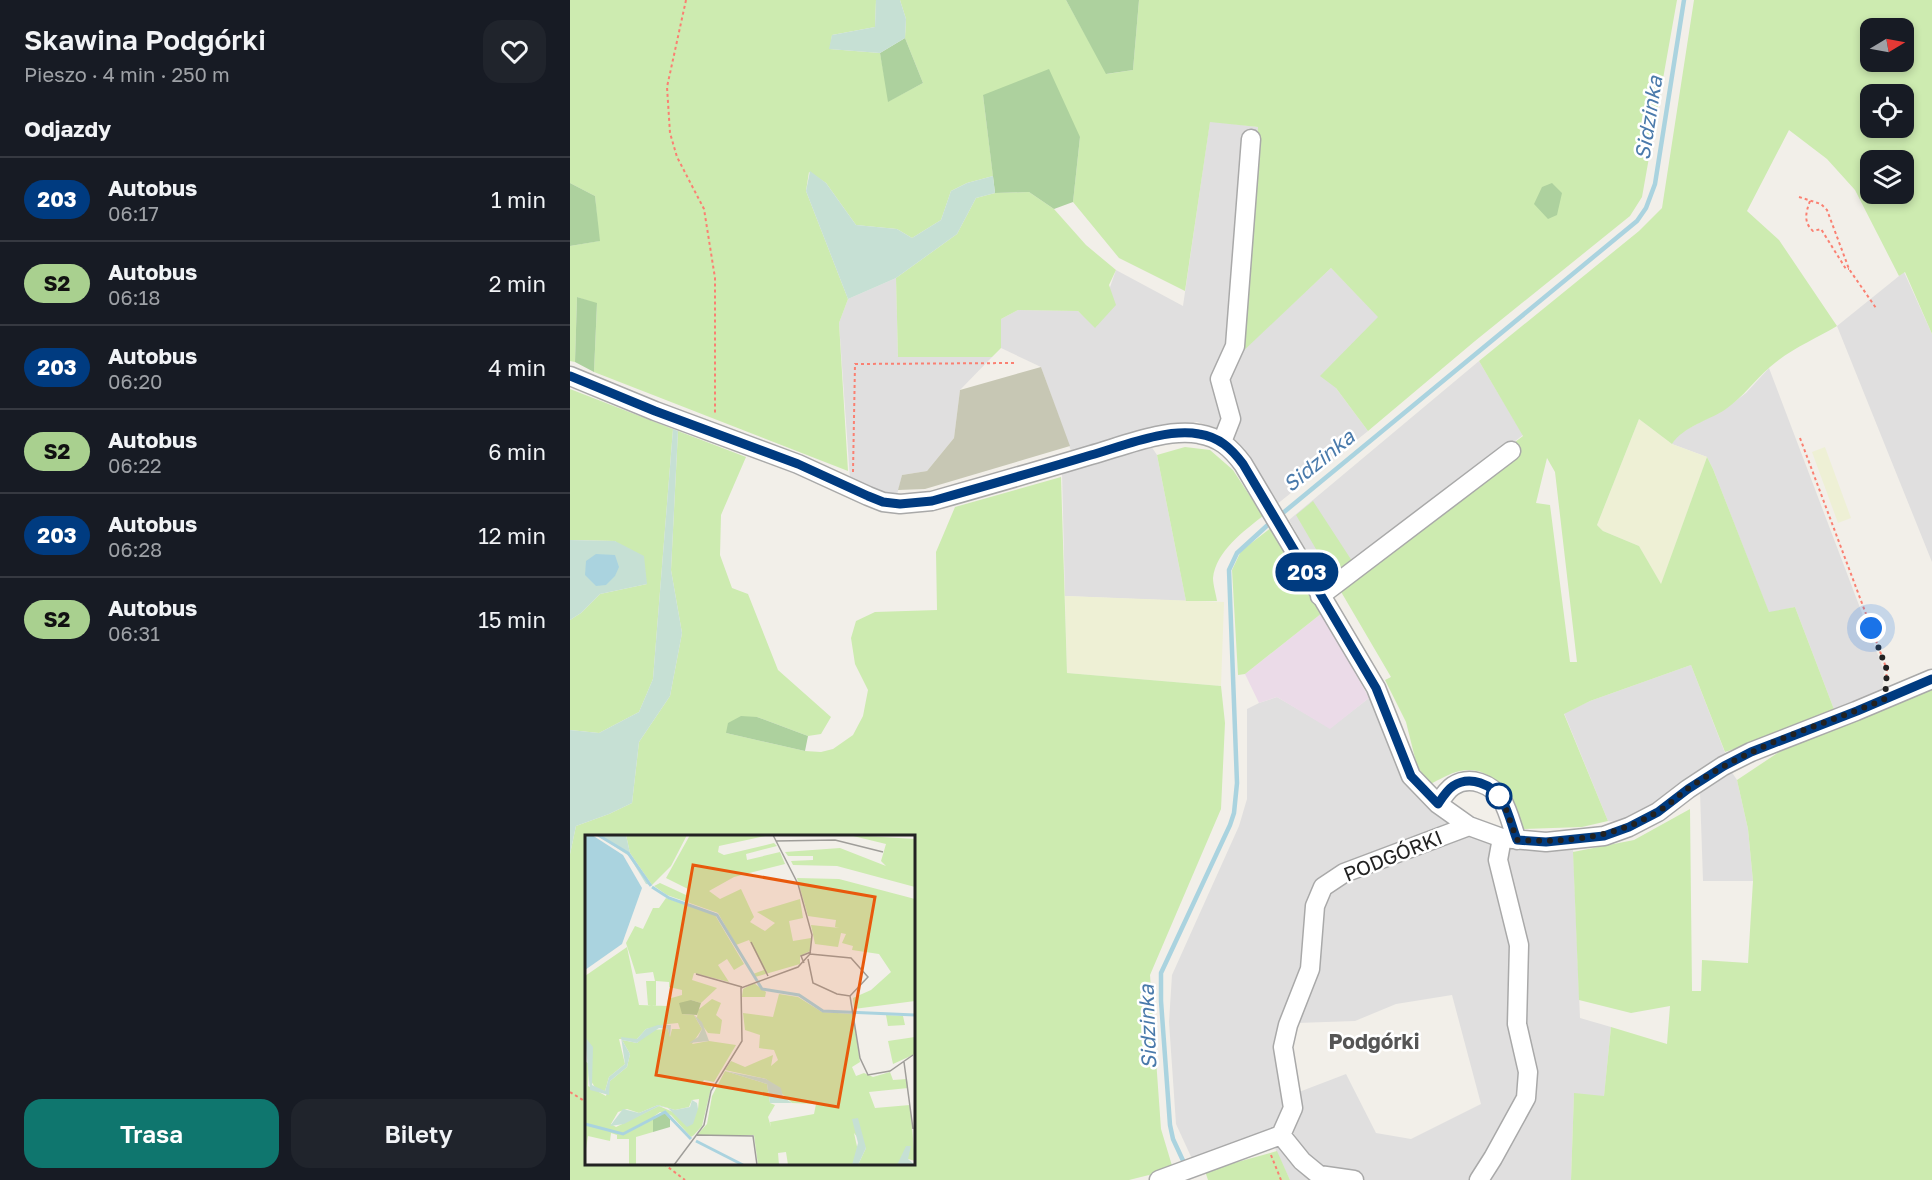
<!DOCTYPE html>
<html lang="pl">
<meta charset="utf-8">
<style>
:root{--surface:#171b24;--page:#20242c;--text:#f1f3f6;--muted:#9ea1a6;--line:#363941;--accent:#0f766e}
body{margin:0;font-family:"Golos Text",sans-serif;background:var(--page);color:var(--text);height:100vh;display:flex;flex-direction:column;font-size:22px;white-space:nowrap}
*{box-sizing:border-box;margin:0}
p{font-size:20px;color:var(--muted)}
.icon{flex:none;width:33px;height:33px;fill:none;stroke:currentColor;stroke-width:2;stroke-linecap:round;stroke-linejoin:round}
.map{position:relative;flex:1;overflow:hidden}
.sheet{display:flex;flex-direction:column;background:var(--surface);width:570px}
.sheet>*{flex:none}
.badge{padding:0 12px;border-radius:20px;font-size:21px;line-height:39px}
.needle{width:39px;rotate:80deg}
.buttons{position:absolute;left:1290px;top:18px;display:grid;gap:12px}
.buttons a{display:grid;place-items:center;width:54px;height:54px;border-radius:12px;background:var(--surface);box-shadow:0 3px 9px #0003;font-size:30px}
.you{position:absolute;width:30px;height:30px;margin:-15px;border:4px solid #fff;border-radius:50%;background:#1a73e8;box-shadow:0 0 0 9px #1a73e833}
.map>.badge{position:absolute;translate:-50% -50%;box-shadow:0 0 0 3px #fff}
h2{padding:0 24px;font-size:22px;line-height:54px}
.round{display:grid;place-items:center;flex:none;width:63px;height:63px;border-radius:18px;background:var(--page)}
.head{display:flex;align-items:center;justify-content:space-between;height:102px;padding:0 24px}
h1{font-size:28px;font-weight:600;line-height:45px}
.primary-button{display:flex;gap:12px;margin-top:auto;padding:12px 24px}
.primary-button a{flex:1;height:69px;border-radius:18px;background:var(--accent);color:#fff;font-size:24px;font-weight:600;line-height:69px;text-align:center}
.primary-button a+a{background:var(--page);color:var(--text)}
ul{padding:0;list-style:none}
li{display:flex;align-items:center;gap:18px;height:84px;padding:0 24px;border-top:2px solid var(--line)}
li div{flex:1}
li b{display:block;font-size:22px}
li em{font-style:normal}
li .badge{min-width:66px;font-weight:700;text-align:center}
main{display:flex;flex:1;min-height:0}
.map>svg:first-child{display:block}
.residential{fill:#e0dfdf;fill-rule:evenodd}
.industrial{fill:#ebdbe8}
.construction{fill:#c7c7b4}
.farmland{fill:#eef0d5}
.grass{fill:#cdebb0;fill-rule:evenodd}
.forest{fill:#add19e}
.wetland{fill:#c6e0d4}
.water{fill:#aad3df}
.lines{fill:none;stroke-linecap:round;stroke-linejoin:round}
.stream{stroke:#aad3df;stroke-width:4.5}
.minor-casing{stroke:#a9a9a9;stroke-width:21}
.path{stroke:#fa8072;stroke-width:2;stroke-dasharray:3 3;stroke-linecap:butt}
.minor{stroke:#fff;stroke-width:18}
.line-casing{stroke:#fff;stroke-width:14}
.line{stroke:#003b80;stroke-width:9}
.walk{stroke:#222;stroke-width:6;stroke-dasharray:0 10.8}
.stop-dot{fill:#fff;stroke:#003b80;stroke-width:3}
.labels{text-anchor:middle;stroke-width:5;stroke-linejoin:round;paint-order:stroke}
.street-label{font-size:20px;fill:#222;stroke:#fff}
.water-label{font-size:21px;font-style:italic;fill:#4a7aab;stroke:#fff}
.neighbourhood-label{font-size:21px;font-weight:bold;fill:#555;stroke:#fff}
.inset-river{fill:none;stroke:#aad3df;stroke-width:3}
.inset-road{fill:none;stroke:#9f9d99;stroke-width:1.5}
.view{fill:#e8590c;fill-opacity:0.15;stroke:#e8590c;stroke-width:3}
.inset-edge{fill:none;stroke:#222;stroke-width:3}
</style>
<main>
<section class="sheet">
<div class="head"><div><h1>Skawina Podgórki</h1><p>Pieszo · 4 min · 250 m</p></div><a class="round"><svg class="icon" aria-label="heart" viewBox="0 0 24 24"><path d="M12 20l-8-8c-3-5 5-10 8-4 3-6 11-1 8 4z"/></svg></a></div>
<h2>Odjazdy</h2>
<ul>
<li><span class="badge" style="background:#003b80;color:#fff">203</span><div><b>Autobus</b><p>06:17</p></div><em>1 min</em></li>
<li><span class="badge" style="background:#a9d08f;color:#111">S2</span><div><b>Autobus</b><p>06:18</p></div><em>2 min</em></li>
<li><span class="badge" style="background:#003b80;color:#fff">203</span><div><b>Autobus</b><p>06:20</p></div><em>4 min</em></li>
<li><span class="badge" style="background:#a9d08f;color:#111">S2</span><div><b>Autobus</b><p>06:22</p></div><em>6 min</em></li>
<li><span class="badge" style="background:#003b80;color:#fff">203</span><div><b>Autobus</b><p>06:28</p></div><em>12 min</em></li>
<li><span class="badge" style="background:#a9d08f;color:#111">S2</span><div><b>Autobus</b><p>06:31</p></div><em>15 min</em></li>
</ul>
<div class="primary-button"><a>Trasa</a><a>Bilety</a></div>
</section>
<div class="map">
<svg width="1362" height="1180" viewBox="0 0 1362 1180">
<rect width="100%" height="100%" fill="#f2efe9"/>
<!-- residential -->
<path class="residential" d="M640,121L688,127L668,355L761,268L809,317L766,388L798,431L706,505L672,453L647,428L627,422L596,425L501,451L471,367L431,348V319L448,310L508,311L526,327L546,270L613,306Z
M1334,272L1362,334V562L1267,326Z
M326,278L328,357H422L390,390L384,438L357,471L332,475L327,495L308,492L280,479L269,323L278,299Z
M909,361L953,435L756,585L719,520Z
M1199,368L1314,671L1312,692L1265,712L1225,607L1199,613L1143,469L1137,457L1102,444L1108,434L1155,409L1176,393Z
M581,446L587,455L616,601L495,596L492,471Z
M1121,665L1157,758L1069,812L1048,822L1038,821L994,713L1020,701Z
M707,697L760,728L799,698L812,719L823,756L841,787L873,816L1003,847L1010,1018L1041,1027L1034,1097L1004,1094L1001,1180H720L697,1131L623,1161L606,1124L599,1022L602,975L669,826L677,799V709L689,703ZM882,995L911,1104L841,1139L806,1133L776,1074L729,1092L721,1058L727,1023L785,1021L826,1004Z
M1161,771L1167,780L1178,829L1183,881H1133L1130,792Z"/>
<!-- industrial -->
<path class="industrial" d="M752,613L799,698L760,729L707,697L689,703L675,674Z"/>
<!-- construction -->
<path class="construction" d="M471,367L500,446L355,489L328,490L332,475L357,471L384,438L390,390Z"/>
<!-- farmland -->
<path class="farmland" d="M1069,419L1102,444L1137,457L1091,585L1069,546L1033,531L1027,525Z
M1255,447L1281,518L1268,523L1242,452Z
M495,596L654,602L651,686L497,673Z"/>
<!-- grass -->
<path class="grass" d="M0,0H306L305,27L262,35L260,49L310,53L319,101L353,83L335,38L336,19L330,0H496L537,74L563,70L569,0H1107L1072,197L1060,216L905,341L798,431L766,388L750,376L808,317L761,268L668,356L688,127L640,122L615,291L549,258L503,202L510,137L413,95L423,176L397,183L381,191L371,220L342,238L327,229L286,225L256,183L239,172L236,191L278,299L269,323L278,471L24,372L27,304L7,297L5,362L0,361V246L29,241L25,196L0,183Z
M1124,0H1362V334L1335,272L1329,276L1285,190L1257,159L1219,130L1177,211L1209,240L1267,326C1245,339 1219,350 1200,367C1184,381 1173,397 1156,409C1138,421 1114,426 1102,444L1069,419L1027,525L1033,531L1069,546L1091,584L1137,457L1143,469L1199,612L1225,607L1265,712L1241,723L1155,752L1121,665L1020,701L994,714L1038,821L1012,827L953,829C944,803 926,763 890,771C880,773 869,780 860,784L847,766L836,722L815,680L821,677L726,515L743,501L784,564L953,436L909,361L1069,231L1092,208ZM1300,28H1334V62H1300ZM1300,94H1334V128H1300ZM1300,160H1334V194H1300ZM977,458L985,472L1007,662H1000L980,505L966,503Z
M459,192L484,209L516,245L546,270L539,285L546,305L525,328L508,311L448,310L431,319V348L422,357H328L326,278L387,234L406,198L425,193Z
M0,389L103,429L83,679L69,712L29,733L0,730V620L11,613L30,594L77,584L45,541L0,540Z
M108,431L176,457L151,515L150,555L162,588L178,594L208,670L261,717L251,734L238,736L187,717L156,733L235,751L251,752L263,749L283,735L293,716L298,690L285,664L281,638L286,621L305,612L367,610L366,552L385,507L491,477L497,673L651,686L655,723L651,809L580,975L591,1129L603,1169L559,1180H0V854L6,826L39,814L62,803L69,742L100,696L112,633L101,570ZM16,836H344V1164H16Z
M615,447L640,450L663,470L693,516C674,531 646,551 643,578C643,585 646,594 647,601H616L587,455Z
M702,527L752,613L675,674L668,675L662,570L671,551Z
M1362,688V1180H1001L1004,1093L1034,1096L1041,1027L1097,1044L1100,1006L1061,1013L1009,1000L1003,852L1064,840L1120,809L1122,991H1131L1132,960L1178,963L1183,881L1178,829L1167,780L1209,752Z
M707,1151L720,1180H638L635,1171Z"/>
<!-- forest -->
<path class="forest" d="M496,0H569L563,70L536,74Z
M335,38L353,83L318,102L310,53Z
M479,69L510,137L503,202L484,209L459,192L425,193L413,95Z
M0,183L25,196L30,241L0,246Z
M982,183L992,193L987,215L978,219L964,204L972,187Z
M7,297L27,303L24,372L5,362Z
M171,716L187,717L238,736L235,751L156,733L158,723Z"/>
<!-- wetland -->
<path class="wetland" d="M306,0H330L336,19L335,38L310,53L259,49L262,35L305,27Z
M240,171L256,183L286,225L327,229L342,238L371,220L381,191L397,183L423,176L425,193L406,198L387,234L326,278L278,299L236,191Z
M103,429L108,431L101,570L112,633L100,696L69,742L62,803L39,814L6,826L0,854V730L29,733L69,712L83,679Z
M0,540L45,541L74,556L77,584L30,594L11,613L0,620Z"/>
<!-- water -->
<path class="water" d="M26,554L45,555L49,567L45,576L36,585L26,586L15,575L16,561Z"/>
<g class="lines">
<!-- stream -->
<path class="stream" d="M708,517L1067,221L1076,208L1085,184L1114,0
M616,1167L603,1139L600,1125L591,1001V973L660,825L664,813L667,783L659,570L667,553L701,522"/>
<defs>
<path id="minor" d="M0,376L85,411L228,464L298,496L313,502L330,504L362,501C415,486 468,471 521,455C553,446 596,428 629,434C649,437 661,448 673,464L806,688L841,776L868,804L899,826L932,838L976,842L1034,836L1059,827L1088,812L1118,789L1153,766L1181,752L1286,711L1362,679
M652,442L661,419L650,379L665,346L681,139
M750,596L941,451
M868,804C872,798 877,790 883,786C900,775 922,784 932,800C939,812 942,827 947,840
M589,1180L711,1135
M784,1180L749,1175L732,1161L711,1135L723,1108L713,1047L718,1025L740,969L745,906L753,887L774,873L899,826
M909,1180L923,1158L956,1098L958,1072L947,1024L949,945L928,860L932,838"/>
</defs>
<!-- minor casing -->
<use href="#minor" class="minor-casing"/>
<!-- path -->
<path class="path" d="M116,0L97,87L100,133L107,157L134,209L145,278V415
M1229,197L1251,204L1257,210L1279,269L1306,308
M1240,201C1236,212 1233,222 1243,231L1251,229L1276,269H1279
M1230,438L1317,670L1316,680
M283,472L285,364L444,363
M0,1092L16,1102
M701,1155L711,1180
M94,1164L115,1180"/>
<!-- minor -->
<use href="#minor" class="minor"/>
</g>
<g class="lines">
<defs>
<path id="line" d="M0,376L85,411L228,464L298,496L313,502L330,504L362,501C415,486 468,471 521,455C553,446 596,428 629,434C649,437 661,448 673,464L806,688L841,776L868,804C872,798 877,790 883,786C900,775 922,784 932,800C939,812 942,827 947,840L976,842L1034,836L1059,827L1088,812L1118,789L1154,766L1181,752L1287,711L1362,679"/>
</defs>
<!-- line casing -->
<use href="#line" class="line-casing"/>
<!-- line -->
<use href="#line" class="line"/>
<!-- walk -->
<path class="walk" d="M929,796L927,794L933,801L947,840C996,843 1045,838 1087,812C1098,806 1107,797 1116,790C1136,776 1158,763 1180,753C1223,732 1271,718 1315,699L1317,670L1301,628"/>
</g>
<!-- markers -->
<circle class="stop-dot" cx="929" cy="796" r="12"/>
<g class="labels">
<!-- street labels -->
<g class="street-label">
<text transform="translate(823 856) rotate(-22)" y="7">PODGÓRKI</text>
</g>
<!-- water labels -->
<g class="water-label">
<text transform="translate(1079 118) rotate(-81)" y="7">Sidzinka</text>
<text transform="translate(749 461) rotate(-39)" y="7">Sidzinka</text>
<text transform="translate(578 1027) rotate(-92)" y="7">Sidzinka</text>
</g>
<!-- neighbourhood labels -->
<g class="neighbourhood-label">
<text x="804" y="1049">Podgórki</text>
</g>
</g>
<!-- overview -->
<g transform="translate(15 835)">
<rect width="330" height="330" fill="#f2efe9"/>
<path d="M41,0H102L86,31L67,50L45,18ZM105,0H185L134,11L133,17L139,20L189,8L192,11L161,19L162,25L195,17L200,29L149,42L124,56L135,64L156,54L169,82L165,87L180,96L190,88L172,77L215,64L218,83L204,86L208,106L226,103L225,116L215,121V129L170,142L168,139L179,135L164,105L151,110L133,78L82,60L69,51L75,48L101,60L103,54L81,43ZM264,0L330,4V52L252,31L208,30L206,26L228,25V21H203L200,17L255,13L301,31L296,26L301,9ZM212,43L254,44L330,64V166L269,174L268,163L286,155L306,137L294,119L267,115L268,111L257,108L261,99L256,98L253,112L230,109L226,90L254,93L250,92L251,85L223,81ZM81,63L130,80L159,129L149,135L142,124L133,130L144,147L109,138L107,145L132,153L116,168L106,165L97,179L109,180L117,194L107,209L124,206L151,210L129,247L119,245L117,248L127,249L117,291L109,300L106,302L86,280L75,277L68,282V297L51,302V330H44V304H32V300L26,298L25,306L3,301L0,320V226L4,229L3,251L21,261L25,246L42,232L45,219L37,205L52,208L65,195L83,194L85,202L87,194H95L93,188L83,189L61,194L52,204H34L40,229L24,242L20,256L11,254L6,246L7,232L0,202V141L42,112L54,170L82,171L83,164L97,160V155L84,152V147L71,146V171L63,170L61,146H70L68,137L51,139L41,108L50,91L58,94L68,73H74ZM114,264L113,274L88,277L74,271L31,292L26,289L33,277L42,274L54,278L73,270L90,275L104,272L107,265ZM169,148L181,157L180,162H157L158,154ZM194,159L213,162L237,177L268,179L275,227L267,232L271,241L279,238L288,242L305,237L308,245L322,244L323,253L284,257L290,273L325,270L330,326L323,324V317L312,330H273L281,313L269,298L273,316L267,330H203L201,317L193,318L194,330H173L169,300H112L122,289L127,261L140,236L182,249L185,268L190,270L183,282L186,292L185,287L229,279L231,269L207,268L181,244L140,235L146,226L160,232L188,220L186,231L193,225L189,215L174,213L175,200L160,195L158,178L188,182ZM127,164L136,168L131,180L137,185L135,199L123,198L112,183L113,175ZM301,180L318,181L320,190L303,191ZM330,202V219L308,229L303,206Z" fill="#cdebb0" fill-rule="evenodd"/>
<path d="M106,165L116,168L112,180L97,179L94,168ZM80,278L85,284V292L68,297V282Z" fill="#add19e"/>
<path d="M12,0H41L45,18L67,50L61,49L44,21ZM109,180L117,187L124,206L104,208L113,202L117,194ZM73,190H86L85,202L83,194L74,193L52,208L37,205L45,219L42,232L25,246L24,260L5,255L0,202L8,212L7,250L20,256L24,242L40,229L36,202L52,204L61,194ZM140,236L181,244L196,253L198,262L207,268H185L182,249ZM107,265L112,268L113,274L108,289L102,292L83,273L74,271L39,289L25,291L38,274L54,278L73,270L90,275L105,272ZM273,283L281,313L273,330H267L273,308L267,284ZM321,311H326L323,324L330,330H312Z" fill="#c6e0d4"/>
<path d="M0,0H7L38,20L57,53L37,109L0,135Z" fill="#aad3df"/>
<path class="inset-river" d="M13,0L43,18L66,51M67,52L84,63L132,80L177,154L214,160L238,176L330,180M0,289L38,299L80,277L106,304M111,306L158,330"/>
<path class="inset-road" d="M191,6L250,5L298,17M166,107L183,141M223,124L228,148L252,159L265,161L283,142L266,123L225,119M219,128L216,121L226,117M111,139L157,152M265,161L275,223L283,240L305,236L328,220M319,227L328,294M111,300L168,301L172,330M89,330L119,290L126,256L157,206L156,153L213,132L225,119L227,100L213,49L188,0"/>
<path class="view" d="M108,30L290,62L253,272L71,240Z"/>
<rect width="330" height="330" class="inset-edge"/>
</g>
</svg>
<div class="buttons">
<a><svg class="needle" viewBox="-14 -14 28 28"><path d="M0-13l5 13h-10z" fill="#e53935"/><path d="M0 13l5-13h-10z" fill="#9ea1a6"/></svg></a>
<a><svg class="icon" aria-label="locate" viewBox="0 0 24 24"><circle cx="12" cy="12" r="6"/><path d="M12 2v4M12 18v4M2 12h4M18 12h4"/></svg></a>
<a><svg class="icon" aria-label="layers" viewBox="0 0 24 24"><path d="M12 4l9 5-9 5-9-5zM3 14l9 5 9-5"/></svg></a>
</div>
<div class="you" style="left:1301px;top:628px"></div>
<b class="badge" style="left:737px;top:572px;background:#003b80;color:#fff">203</b>
</div>
</main>
